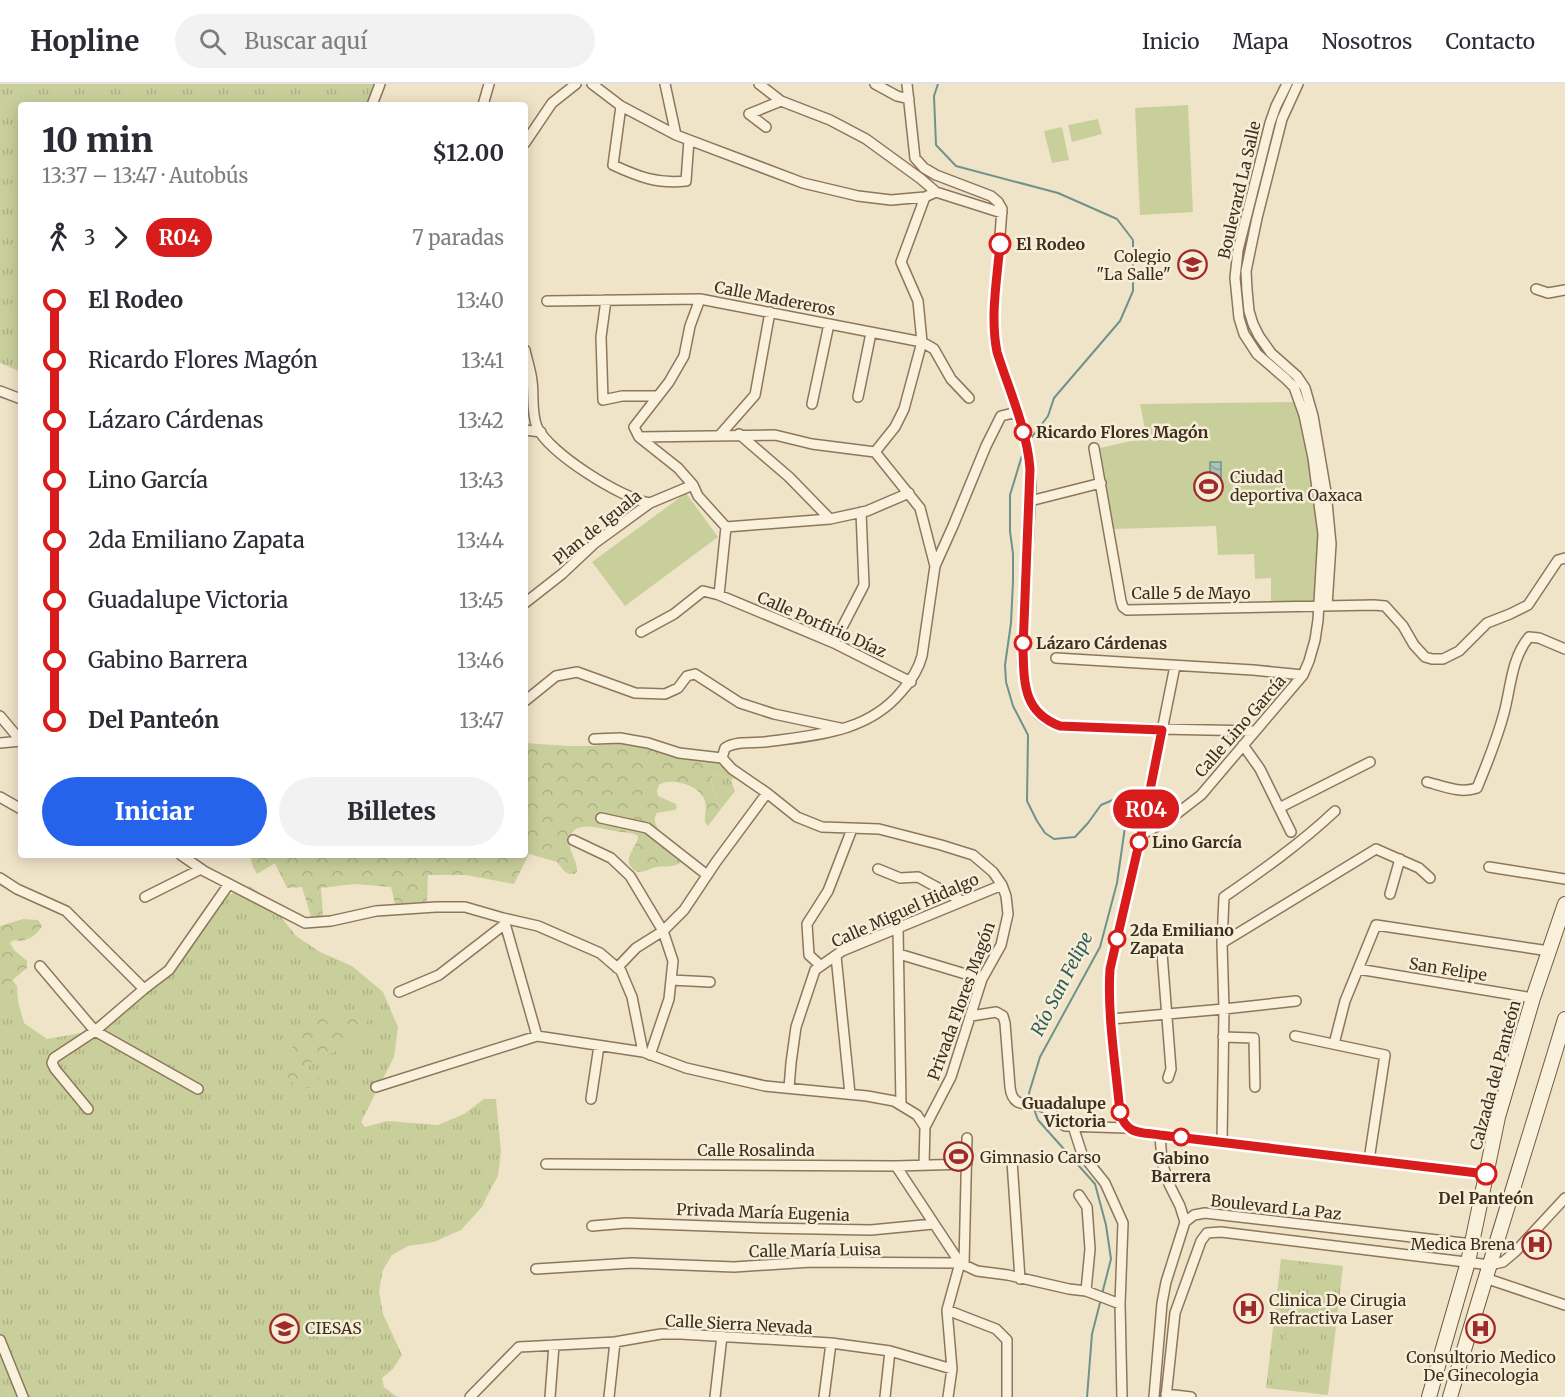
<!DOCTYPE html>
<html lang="es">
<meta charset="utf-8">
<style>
:root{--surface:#fff;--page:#f2f2f3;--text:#2b2b33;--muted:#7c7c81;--line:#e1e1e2;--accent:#2563eb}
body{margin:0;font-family:Merriweather,serif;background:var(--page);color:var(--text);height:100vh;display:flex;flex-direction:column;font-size:22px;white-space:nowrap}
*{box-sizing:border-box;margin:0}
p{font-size:20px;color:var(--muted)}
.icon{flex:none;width:33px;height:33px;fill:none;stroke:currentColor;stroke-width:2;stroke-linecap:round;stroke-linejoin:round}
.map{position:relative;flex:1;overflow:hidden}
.side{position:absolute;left:18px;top:18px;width:510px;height:756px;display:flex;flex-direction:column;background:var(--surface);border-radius:6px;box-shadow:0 3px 15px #0003}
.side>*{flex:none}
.badge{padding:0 12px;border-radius:20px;font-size:21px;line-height:39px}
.map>.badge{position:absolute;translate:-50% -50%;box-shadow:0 0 0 3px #fff}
.legs{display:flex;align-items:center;gap:9px;height:66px;padding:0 24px;font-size:20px}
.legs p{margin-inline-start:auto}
.headline{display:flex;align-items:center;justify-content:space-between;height:102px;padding:0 24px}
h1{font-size:33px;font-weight:800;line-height:45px}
.primary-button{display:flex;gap:12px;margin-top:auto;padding:12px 24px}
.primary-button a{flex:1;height:69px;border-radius:36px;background:var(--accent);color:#fff;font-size:24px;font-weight:800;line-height:69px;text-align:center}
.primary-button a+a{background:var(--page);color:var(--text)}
ul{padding:0 24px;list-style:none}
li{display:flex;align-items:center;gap:21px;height:60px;font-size:22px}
li i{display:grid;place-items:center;width:9px;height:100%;margin:0 8px;background:currentColor}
li i::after{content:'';width:15px;height:15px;margin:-8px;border:4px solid;border-radius:50%;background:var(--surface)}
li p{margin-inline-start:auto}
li:first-child i{background:linear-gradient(#0000 50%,currentColor 0)}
li:last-child i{background:linear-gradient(currentColor 50%,#0000 0)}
header{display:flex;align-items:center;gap:36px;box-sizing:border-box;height:84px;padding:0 30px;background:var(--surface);border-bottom:2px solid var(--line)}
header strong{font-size:28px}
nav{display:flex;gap:33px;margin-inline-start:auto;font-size:21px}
.search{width:420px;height:54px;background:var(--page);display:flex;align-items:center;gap:15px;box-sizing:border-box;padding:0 21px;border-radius:33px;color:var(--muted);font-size:22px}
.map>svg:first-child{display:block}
.grass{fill:url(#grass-tufts)}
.forest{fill:url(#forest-crowns)}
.garden{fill:#c9cf9b}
.water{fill:url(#water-waves);stroke:#6f938a;stroke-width:1.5}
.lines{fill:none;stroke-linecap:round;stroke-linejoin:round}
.stream{stroke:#6f938a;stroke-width:2}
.street-casing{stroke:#8d765c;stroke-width:12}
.secondary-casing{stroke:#6f573f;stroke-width:16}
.street{stroke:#faf1dc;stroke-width:9}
.secondary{stroke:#faf1dc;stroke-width:14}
.line-1-casing{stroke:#fff;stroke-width:14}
.line-1{stroke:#d81b1b;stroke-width:9}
.stop-1-dot{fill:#fff;stroke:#d81b1b;stroke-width:3}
.labels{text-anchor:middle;stroke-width:5;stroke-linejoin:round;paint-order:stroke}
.street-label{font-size:16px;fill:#3d2e20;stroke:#f7eed8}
.stop-label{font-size:16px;font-weight:bold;fill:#3d2e20;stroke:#f7eed8;text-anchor:start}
.poi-label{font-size:16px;fill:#3d2e20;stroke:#f7eed8;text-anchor:start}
.water-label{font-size:18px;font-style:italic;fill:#2f5d5a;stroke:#f7eed8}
</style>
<header>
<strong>Hopline</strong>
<div class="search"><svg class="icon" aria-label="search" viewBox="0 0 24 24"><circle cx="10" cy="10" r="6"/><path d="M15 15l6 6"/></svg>Buscar aquí</div>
<nav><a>Inicio</a><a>Mapa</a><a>Nosotros</a><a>Contacto</a></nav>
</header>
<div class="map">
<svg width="1565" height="1313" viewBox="0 0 1565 1313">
<defs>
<pattern id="grass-tufts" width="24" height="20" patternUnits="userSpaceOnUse" patternTransform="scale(1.5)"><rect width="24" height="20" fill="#c9cf9b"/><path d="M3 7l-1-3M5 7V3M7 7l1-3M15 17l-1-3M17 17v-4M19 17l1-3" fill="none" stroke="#aeb285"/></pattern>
<pattern id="forest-crowns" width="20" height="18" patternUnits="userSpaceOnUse" patternTransform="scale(1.5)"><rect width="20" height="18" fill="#c9cf9b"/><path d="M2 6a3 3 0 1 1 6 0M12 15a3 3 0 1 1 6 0" fill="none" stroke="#aeb285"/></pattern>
<pattern id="water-waves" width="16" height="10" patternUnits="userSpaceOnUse" patternTransform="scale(1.5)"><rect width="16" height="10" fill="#a9c4bc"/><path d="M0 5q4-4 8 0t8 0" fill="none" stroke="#8ba098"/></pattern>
</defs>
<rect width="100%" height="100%" fill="#f0e4c8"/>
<!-- grass -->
<path class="grass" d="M0,0H383L370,21H21V288L0,279Z
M716,690L732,695L731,697L735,707L721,725C717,714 710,704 712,692Z
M250,802L266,814L296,852L320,868L352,882L383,908L398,943L394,973L361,1038L365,1043L387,1037L438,1041L464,1030L484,1015H496L501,1068L498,1092L490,1106L482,1123L461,1146L434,1158L408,1162L392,1171L383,1186L379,1207L383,1230L402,1271L393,1285L382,1294L384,1303L396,1312L399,1313H0V879L17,902L18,917L24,939L47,955L81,949L142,903L175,874L229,811Z
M1281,1175L1343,1182L1328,1311L1266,1304Z"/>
<!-- forest -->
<path class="forest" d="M629,657L681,666L727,681L738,694L732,695L716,690L712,692C710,704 717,714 721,725L708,742L705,738C704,730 708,723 704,715C699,701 670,693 659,701L657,707L658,712L676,720L677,724L675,726L657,729C656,731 655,732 655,734C652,744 677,767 683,775C681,779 681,779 676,781C671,783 663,782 657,783C651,784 645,788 639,788C634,787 630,783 629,779C627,768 638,762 638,752C630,747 623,749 615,747C601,745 572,734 570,756C568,768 578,776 577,788L574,790H569L564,787L557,778L529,770L514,800L466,791H428L427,818L395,820L391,803L355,800L321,804L323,832L311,833L302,803L287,804L275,779L257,790L253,783L250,771H525V659L568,662H592Z
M23,835L38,836L42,842C38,850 29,856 20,857C11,857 17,854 10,859L14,866L27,877V884L10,898C10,913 16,917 0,925V842Z
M302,932L369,935L353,957L346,962L310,979L308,985L309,988L318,993L319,995L317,1002L311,1004L296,1002L289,996L286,988L287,974L296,956Z"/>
<!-- garden -->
<path class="garden" d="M1188,21L1193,128L1140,131L1135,24Z
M1098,35L1102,50L1072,58L1068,41Z
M1062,43L1069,76L1052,79L1044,47Z
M1297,318L1304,342L1320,461L1314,519H1271V494L1255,495L1254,470L1218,471L1216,442L1113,445L1100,364L1131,357L1147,356L1140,320Z
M686,409L718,453L625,522L592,478Z
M1288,1228L1323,1232L1320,1259L1285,1255Z"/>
<!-- water -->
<path class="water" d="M1210,378H1221V407H1210Z"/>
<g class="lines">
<!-- stream -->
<path class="stream" d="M938,0L934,12L936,61L956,82L1058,109L1117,135L1133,156V207L1120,237L1054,314L1048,332L1028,358
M1024,365L1010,411V447L1013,470V497L1011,539L1005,581L1006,598L1013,622L1028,651L1027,717L1037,737L1045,749L1054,755L1075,753L1088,739L1101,721L1115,715L1128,722L1117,799L1100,863L1040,973L1029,1009L1031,1016
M1034,1025L1038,1036L1095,1100L1106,1141L1111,1175L1102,1210
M1087,1313L1092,1250L1101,1215"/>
<defs>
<path id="street" d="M592,0L621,22L676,51L803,99L858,112L891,116L925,113L936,108
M665,0L676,51
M759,0L781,17L830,36L866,55L921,95L936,108L1002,129
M875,0L897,12L909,15
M907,0L915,74L924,84L936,91L991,112L998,118L1002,125L994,231L995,257L997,268L1023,347L1028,366L1031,400C1029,440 1027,479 1025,519C1024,548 1018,588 1029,615C1036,632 1050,641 1067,643L1255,647
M1298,0L1282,35L1257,134L1246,187L1247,206L1249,227L1253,240L1259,252L1271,269L1297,292L1305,304L1313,332L1326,408L1331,460L1327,522
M372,21L380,0
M483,21L489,0
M621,22L613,81C639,93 657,100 686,97L689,56
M766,43L749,30L781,17
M525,59L552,19L576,0
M1536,205L1548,209L1565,206
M700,215L690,242L684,272L669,298L634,343L639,353L678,384L693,401L698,412L726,443
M606,216L601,253L603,316L622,312H658
M547,217L700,215L922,258L934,265L951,295L969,314
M525,266C527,276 531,287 532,297C534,312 531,328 537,343C549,369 622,415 650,419
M0,307L21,315
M858,313L871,249
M812,320L829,240
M525,346L541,348
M739,350L789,393L830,435
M719,352L755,311L770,228
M639,353L775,351L812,360L875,368
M1094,364L1121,517L1123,523L1127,526L1374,521L1385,522L1403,542L1414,561L1425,573L1432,575H1443L1459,567L1487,539L1510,530L1528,521L1558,476L1565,474
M875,368L895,343L904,325L922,258L918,217L901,178L925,113
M875,368L920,424L935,482
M1030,417L1101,399
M726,443L830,435L867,427L909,409
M719,511L726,443
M525,519L562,490L595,459L650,419L693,401
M641,548L674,530L703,507L719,511L834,559L911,598
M834,559L864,501L861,428
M1056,574L1253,586L1303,591
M525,617L556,592L577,588L635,609L665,610L678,604L687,592L695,590L740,619L774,630L840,644
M0,632L21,657
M594,655L620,654L648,659L679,669L722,674
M0,659L21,657
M1243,661L1260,685L1291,748
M1427,698C1443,702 1460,710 1477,704C1487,680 1497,655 1504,629C1511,603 1511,575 1529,553L1539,554L1565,565
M0,713L21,725
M1279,724L1370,678
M601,734L647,744L707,791
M1141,751L1170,735L1201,711L1303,591L1309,577L1315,556L1318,536L1323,450L1313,374L1304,331L1294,303L1286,295L1257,270L1244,250L1239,234L1235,194L1238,166L1270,39L1276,22L1287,0
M573,756L611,774L630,792L663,847L673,877L669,915L650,971
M181,771L204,787L305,839L331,837L376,827L436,823H465L503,834L538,842L600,869L621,887L632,913L643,968
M1489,783L1565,795
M878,785L900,794L918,793L962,817
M0,794L17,805L66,827L144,905
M1390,810L1400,775
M145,813L201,785
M504,836L537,952
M898,844L901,1021
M1222,859L1376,765L1419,784L1430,794
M1162,869L1171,985L1168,994
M899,870L982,895
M836,872L850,1010
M40,882L95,947L198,1005
M821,882L809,871L807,840L828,807L852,745
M617,884L636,864L663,847L684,826L716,778L767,709
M1358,885L1533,914
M671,896L710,898
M399,908L439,891L505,840
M971,932L996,928L1003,932L1005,939L1010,1003C1013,1029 1033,1015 1047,1025C1054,1030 1057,1038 1065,1042L1127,1044L1138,1048L1160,1051L1486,1090
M1111,935L1224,925L1296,917
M1295,952L1385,971L1369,1076
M1223,953L1254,954L1255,1003
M1334,960L1345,917L1376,841L1549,867
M376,1003L537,952L643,968L686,984L765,1002L867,1012L894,1017L917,1031L925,1043
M789,1004L791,979L796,943L815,886L842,867L1002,801
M591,1015L599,962
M88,1025L55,985L52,979L54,974L95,947L144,905L169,886L229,800
M1073,1042L1082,1070L1105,1099L1123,1139L1120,1220L1122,1313
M1127,1044L1124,1039L1120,1029L1111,935L1109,901L1110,885L1141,751L1175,582
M1160,1051L1162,1078L1169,1100L1180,1122L1185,1138
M1222,1058L1224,925L1222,859L1224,813C1263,786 1301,759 1335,727
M1012,1077L1020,1195
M546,1080L896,1082L967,1080
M924,1081L925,1043L951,993L982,895L1001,861L1008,830L1006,812L1002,801L993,788L973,771L941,761L879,745L822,743L797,733L767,709L732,685L722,674L725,664C736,657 752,659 765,658C815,651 867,649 901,608C911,597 918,587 922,572L935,482L953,442L986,362L1001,332L1017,328
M896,1082L960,1179L947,1226L952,1285L948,1313
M1079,1111L1087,1123L1090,1165L1086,1207
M592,1142L626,1139L763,1144L871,1146L933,1140
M964,1181L967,1054
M536,1185L632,1179L734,1183L811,1178L960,1179L977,1187L1008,1191L1069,1205L1086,1207L1120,1220
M1485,1194L1565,1221
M947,1226L996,1245L1007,1256V1313
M0,1256L23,1313
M1166,1310L1191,1313
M470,1313L519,1263L615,1258L661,1250H681L831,1259L890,1267L952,1285
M550,1313L554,1261
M609,1313L615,1258
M715,1313L722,1252
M824,1313L831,1259
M885,1313L890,1267
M1154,1313L1162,1219L1166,1198L1185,1138L1194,1131L1205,1129L1472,1160
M1166,1313L1175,1229L1201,1157L1207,1149L1221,1148L1490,1181L1503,1178L1516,1167L1565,1114"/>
<path id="secondary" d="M1429,1313L1468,1178L1498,1033L1533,914L1565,820
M1450,1313C1487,1187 1527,1061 1565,935"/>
</defs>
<!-- street casing -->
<use href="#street" class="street-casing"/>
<!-- secondary casing -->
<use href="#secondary" class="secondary-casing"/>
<!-- street -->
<use href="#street" class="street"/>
<!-- secondary -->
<use href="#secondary" class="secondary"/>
</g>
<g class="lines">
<defs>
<path id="line-1" d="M1000,160C997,196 990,233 997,268C1009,306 1027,345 1030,385L1023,565C1024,599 1023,628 1060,642L1162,646L1141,751L1110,885C1107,931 1116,983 1120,1029C1127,1051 1140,1048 1160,1051L1486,1090"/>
</defs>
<!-- line-1 casing -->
<use href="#line-1" class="line-1-casing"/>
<!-- line-1 -->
<use href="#line-1" class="line-1"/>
</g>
<!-- icons -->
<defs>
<symbol id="school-ring" viewBox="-11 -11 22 22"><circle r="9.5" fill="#f7eed8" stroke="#9e2a2b" stroke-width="1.5"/><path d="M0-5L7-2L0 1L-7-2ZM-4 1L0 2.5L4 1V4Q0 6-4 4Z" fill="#9e2a2b"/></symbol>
<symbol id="stadium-ring" viewBox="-11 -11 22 22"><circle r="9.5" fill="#f7eed8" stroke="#9e2a2b" stroke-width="1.5"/><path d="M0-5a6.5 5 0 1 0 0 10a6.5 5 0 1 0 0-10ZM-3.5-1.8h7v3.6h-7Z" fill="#9e2a2b"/></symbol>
<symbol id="hospital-ring" viewBox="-11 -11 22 22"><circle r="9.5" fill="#f7eed8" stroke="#9e2a2b" stroke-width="1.5"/><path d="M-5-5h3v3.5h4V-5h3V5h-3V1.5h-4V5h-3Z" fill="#9e2a2b"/></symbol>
<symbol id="university-ring" viewBox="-11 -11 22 22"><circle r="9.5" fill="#f7eed8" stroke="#9e2a2b" stroke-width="1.5"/><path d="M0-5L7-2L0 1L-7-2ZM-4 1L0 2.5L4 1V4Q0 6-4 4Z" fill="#9e2a2b"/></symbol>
</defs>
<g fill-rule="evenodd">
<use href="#school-ring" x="1176" y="164" width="33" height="33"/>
<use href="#stadium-ring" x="1192" y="386" width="33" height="33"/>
<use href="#stadium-ring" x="942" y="1056" width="33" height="33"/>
<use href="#hospital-ring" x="1520" y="1144" width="33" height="33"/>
<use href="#hospital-ring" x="1232" y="1208" width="33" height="33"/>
<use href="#university-ring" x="268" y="1228" width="33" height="33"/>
<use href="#hospital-ring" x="1464" y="1228" width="33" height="33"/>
</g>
<!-- markers -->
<g class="stop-1-dot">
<circle cx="1000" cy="160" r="10"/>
<circle cx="1023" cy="348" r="8"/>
<circle cx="1023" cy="559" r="8"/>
<circle cx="1139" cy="758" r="8"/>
<circle cx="1117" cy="855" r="8"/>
<circle cx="1120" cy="1028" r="8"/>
<circle cx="1181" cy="1053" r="8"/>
<circle cx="1486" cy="1090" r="10"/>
</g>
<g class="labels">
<!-- street labels -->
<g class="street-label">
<text transform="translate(1239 106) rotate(-77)" y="6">Boulevard La Salle</text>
<text transform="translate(775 214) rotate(11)" y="6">Calle Madereros</text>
<text transform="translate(597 443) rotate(-39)" y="6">Plan de Iguala</text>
<text x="1191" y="515">Calle 5 de Mayo</text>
<text transform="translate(822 540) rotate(24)" y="6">Calle Porfirio Díaz</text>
<text transform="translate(1240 642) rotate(-49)" y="6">Calle Lino García</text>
<text transform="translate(905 826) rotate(-24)" y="6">Calle Miguel Hidalgo</text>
<text transform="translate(1448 885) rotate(9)" y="6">San Felipe</text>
<text transform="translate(961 917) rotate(-70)" y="6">Privada Flores Magón</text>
<text transform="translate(1495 991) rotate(-75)" y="6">Calzada del Panteón</text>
<text x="756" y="1072">Calle Rosalinda</text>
<text transform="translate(1276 1123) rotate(6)" y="6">Boulevard La Paz</text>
<text transform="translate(763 1128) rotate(2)" y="6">Privada María Eugenia</text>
<text transform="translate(815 1166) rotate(-1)" y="6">Calle María Luisa</text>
<text transform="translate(739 1240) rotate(3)" y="6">Calle Sierra Nevada</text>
</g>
<!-- stop labels -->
<g class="stop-label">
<text x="1016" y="166">El Rodeo</text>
<text x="1036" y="354">Ricardo Flores Magón</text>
<text x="1036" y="565">Lázaro Cárdenas</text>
<text x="1152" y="764">Lino García</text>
<text x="1130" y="852">2da Emiliano<tspan x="1130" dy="18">Zapata</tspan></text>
<text x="1106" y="1025" text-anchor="end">Guadalupe<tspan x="1106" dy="18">Victoria</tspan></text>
<text x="1181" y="1080" text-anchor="middle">Gabino<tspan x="1181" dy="18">Barrera</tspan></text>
<text x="1486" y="1120" text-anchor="middle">Del Panteón</text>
</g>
<!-- poi labels -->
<g class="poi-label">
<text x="1171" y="178" text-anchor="end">Colegio<tspan x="1171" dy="18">"La Salle"</tspan></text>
<text x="1230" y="399">Ciudad<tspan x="1230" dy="18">deportiva Oaxaca</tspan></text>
<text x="980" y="1079">Gimnasio Carso</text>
<text x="1515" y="1166" text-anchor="end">Medica Brena</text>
<text x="1269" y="1222">Clinica De Cirugia<tspan x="1269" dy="18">Refractiva Laser</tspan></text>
<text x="305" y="1250">CIESAS</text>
<text x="1481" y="1279" text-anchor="middle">Consultorio Medico<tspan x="1481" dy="18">De Ginecologia</tspan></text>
</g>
<!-- water labels -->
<g class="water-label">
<text transform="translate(1062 900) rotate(-63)" y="6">Río San Felipe</text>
</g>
</g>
</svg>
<b class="badge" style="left:1146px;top:725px;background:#d81b1b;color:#fff">R04</b>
<section class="side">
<div class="headline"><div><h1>10 min</h1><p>13:37 – 13:47 · Autobús</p></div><b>$12.00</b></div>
<div class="legs"><svg class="icon" aria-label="walk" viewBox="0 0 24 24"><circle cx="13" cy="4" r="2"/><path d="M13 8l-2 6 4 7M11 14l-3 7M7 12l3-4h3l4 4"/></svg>3<svg class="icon" aria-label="forward" viewBox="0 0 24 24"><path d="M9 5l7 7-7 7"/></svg><b class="badge" style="background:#d81b1b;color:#fff">R04</b><p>7 paradas</p></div>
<ul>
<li><i style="color:#d81b1b"></i><b>El Rodeo</b><p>13:40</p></li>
<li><i style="color:#d81b1b"></i><span>Ricardo Flores Magón</span><p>13:41</p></li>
<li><i style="color:#d81b1b"></i><span>Lázaro Cárdenas</span><p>13:42</p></li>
<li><i style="color:#d81b1b"></i><span>Lino García</span><p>13:43</p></li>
<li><i style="color:#d81b1b"></i><span>2da Emiliano Zapata</span><p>13:44</p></li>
<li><i style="color:#d81b1b"></i><span>Guadalupe Victoria</span><p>13:45</p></li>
<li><i style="color:#d81b1b"></i><span>Gabino Barrera</span><p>13:46</p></li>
<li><i style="color:#d81b1b"></i><b>Del Panteón</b><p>13:47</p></li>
</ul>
<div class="primary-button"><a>Iniciar</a><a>Billetes</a></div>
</section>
</div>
